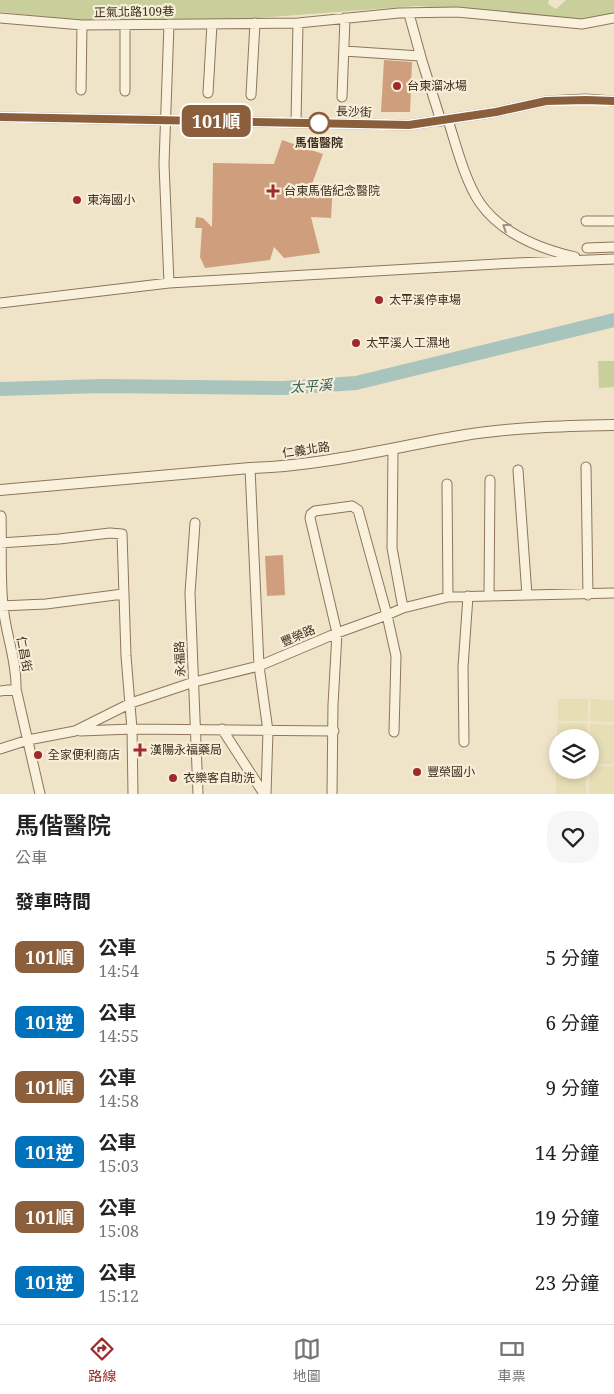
<!DOCTYPE html>
<html lang="zh-TW">
<meta charset="utf-8">
<style>
:root{--surface:#fff;--page:#f6f6f6;--text:#222;--muted:#767676;--line:#e0e0e0;--accent:#9e2a2b}
body{margin:0;font-family:"Noto Serif","Noto Sans TC",serif;background:var(--page);color:var(--text);height:100vh;display:flex;flex-direction:column;font-size:19px;white-space:nowrap}
*{box-sizing:border-box;margin:0}
p{font-size:16px;color:var(--muted)}
.icon{flex:none;width:28px;height:28px;fill:none;stroke:currentColor;stroke-width:2;stroke-linecap:round;stroke-linejoin:round}
.map{position:relative;height:794px;overflow:hidden}
.drawer{display:flex;flex-direction:column;background:var(--surface);flex:1}
.drawer>*{flex:none}
.badge{padding:0 10px;border-radius:8px;font-size:18px;line-height:32px}
.tools{position:absolute;left:549px;top:729px;display:grid;gap:10px}
.tools a{display:grid;place-items:center;width:50px;height:50px;border-radius:50%;background:var(--surface);box-shadow:0 2px 8px #0003;font-size:25px}
.map>.badge{position:absolute;translate:-50% -50%;box-shadow:0 0 0 2px #fff}
h2{padding:0 15px;font-size:19px;line-height:45px}
.round{display:grid;place-items:center;flex:none;width:52px;height:52px;border-radius:20px;background:var(--page)}
.headline{display:flex;align-items:center;justify-content:space-between;height:85px;padding:0 15px}
h1{font-size:24px;font-weight:600;line-height:38px}
ul{padding:0;list-style:none}
li{display:flex;align-items:center;gap:15px;height:65px;padding:0 15px}
li div{flex:1}
li b{display:block;font-size:19px}
li em{font-style:normal}
li .badge{min-width:55px;font-weight:700;text-align:center}
.tabs{display:flex;justify-content:space-around;align-items:center;height:70px;border-top:1px solid var(--line);background:var(--surface);font-size:14px;color:var(--muted)}
.tabs a{display:grid;justify-items:center;gap:2px}
.tabs .selected{color:var(--accent)}
.map>svg:first-child{display:block}
.farmland{fill:#e6deb5}
.green{fill:#c9cf9b}
.lines{fill:none;stroke-linecap:round;stroke-linejoin:round}
.river{stroke:#a9c4bc;stroke-width:14}
.building{fill:#cf9f7d}
.minor-casing{stroke:#8d765c;stroke-width:11}
.tertiary-casing{stroke:#8d765c;stroke-width:12}
.minor{stroke:#faf1dc;stroke-width:9}
.tertiary{stroke:#faf1dc;stroke-width:10}
.oneway{stroke:#9c907e}
.line-casing{stroke:#fff;stroke-width:11}
.line{stroke:#8b5e3c;stroke-width:8}
.poi-dot{fill:#9e2a2b;stroke:#f7eed8;stroke-width:2}
.stop-dot{fill:#fff;stroke:#8b5e3c;stroke-width:2.5}
.labels{text-anchor:middle;stroke-width:4.5;stroke-linejoin:round;paint-order:stroke}
.street-label{font-size:12px;fill:#3d2e20;stroke:#f7eed8}
.poi-label{font-size:12px;fill:#3d2e20;stroke:#f7eed8;text-anchor:start}
.stop-label{font-size:12px;font-weight:bold;fill:#3d2e20;stroke:#f7eed8}
.water-label{font-size:14px;font-style:italic;fill:#2f5d5a;stroke:#f7eed8}
</style>
<div class="map">
<svg width="614" height="794" viewBox="0 0 614 794">
<rect width="100%" height="100%" fill="#f0e4c8"/>
<!-- farmland -->
<path class="farmland" d="M558,699H588V721H558Z
M591,699L614,700V722L590,721Z
M557,723H588L587,737L558,738L557,759Z
M590,724L614,725V764H590Z
M556,762L558,770H586V794H556Z
M590,766L614,767V794H589Z"/>
<!-- green -->
<path class="green" d="M0,0H549L548,4L556,9L566,0H614V14L594,20L417,6L245,19L77,20L0,12Z
M598,361H614V387L599,388Z"/>
<g class="lines">
<!-- river -->
<path class="river" d="M0,389L102,386L283,388L356,383L614,320"/>
</g>
<!-- building -->
<path class="building" d="M384,60L412,62L410,112H381Z
M282,140L323,154L312,184H333L331,218L311,217L320,253L284,258L274,247L270,260L205,268L200,257L202,228H195L196,217L203,218L212,227L213,163L274,164Z
M283,555L285,595L267,596L265,556Z"/>
<g class="lines">
<defs>
<path id="minor" d="M409,14L422,61L441,121
M0,18L82,25L298,23L399,13L457,12L582,24L614,18
M169,24L164,164L169,283
M344,51L420,56
M81,90L82,25
M125,91V25
M208,93L212,24
M251,95L255,23
M342,97L345,18
M0,117L409,125L496,112L546,101L586,99L614,101
M448,120C456,145 465,181 480,203C501,233 541,249 575,257
M296,122L298,23
M586,221H614
M587,248L614,247
M0,303L169,283L516,263L614,259
M393,450L392,548L403,608
M586,467L588,595
M250,468L259,666L268,731L266,794
M518,470L527,595
M447,484L448,597
M1,516C2,546 0,576 3,605C5,633 17,660 16,689L40,794
M195,523L190,593L198,794
M0,543L59,539L110,533L122,534L126,656L132,729L133,794
M489,595L490,480
M0,606L46,604L123,594
M0,691L16,689
M222,729L264,794
M80,731L132,729L334,731
M464,742L463,667L468,596
M0,749L28,740L75,731L131,703L194,682L259,666L337,633L387,615L403,608L448,597L614,593
M332,794L333,705L337,633L310,518L311,514L315,511L352,506L358,510L387,615L396,656L394,732"/>
<path id="tertiary" d="M0,490L250,468C323,466 394,447 465,435C514,427 565,426 614,425"/>
</defs>
<!-- minor casing -->
<use href="#minor" class="minor-casing"/>
<!-- tertiary casing -->
<use href="#tertiary" class="tertiary-casing"/>
<!-- minor -->
<use href="#minor" class="minor"/>
<!-- tertiary -->
<use href="#tertiary" class="tertiary"/>
</g>
<!-- one-way arrows -->
<defs><path id="oneway-chevron" d="M-2-3.5L2.5 0L-2 3.5" fill="none" stroke-width="1.6" stroke-linecap="round" stroke-linejoin="round" transform="scale(1.25)"/></defs>
<use class="oneway" href="#oneway-chevron" transform="translate(506 227) rotate(-147)"/>
<g class="lines">
<defs>
<path id="line" d="M0,117L409,125L496,112L546,101L586,100L614,101"/>
</defs>
<!-- line casing -->
<use href="#line" class="line-casing"/>
<!-- line -->
<use href="#line" class="line"/>
</g>
<!-- markers -->
<g class="poi-dot">
<circle cx="397" cy="86" r="5"/>
<path d="M270.5 183.5h5v5h5v5h-5v5h-5v-5h-5v-5h5z"/>
<circle cx="77" cy="200" r="5"/>
<circle cx="379" cy="300" r="5"/>
<circle cx="356" cy="343" r="5"/>
<path d="M137.5 742.5h5v5h5v5h-5v5h-5v-5h-5v-5h5z"/>
<circle cx="38" cy="755" r="5"/>
<circle cx="417" cy="772" r="5"/>
<circle cx="173" cy="778" r="5"/>
</g>
<circle class="stop-dot" cx="319" cy="123" r="10"/>
<g class="labels">
<!-- street labels -->
<g class="street-label">
<text transform="translate(134 12) rotate(-1)" y="4">正氣北路109巷</text>
<text transform="translate(354 112) rotate(2)" y="4">長沙街</text>
<text transform="translate(306 450) rotate(-8)" y="4">仁義北路</text>
<text transform="translate(298 636) rotate(-23)" y="4">豐榮路</text>
<text transform="translate(24 654) rotate(79)" y="4">仁昌街</text>
<text transform="translate(180 659) rotate(-92)" y="4">永福路</text>
</g>
<!-- poi labels -->
<g class="poi-label">
<text x="407" y="90">台東溜冰場</text>
<text x="284" y="195">台東馬偕紀念醫院</text>
<text x="87" y="204">東海國小</text>
<text x="389" y="304">太平溪停車場</text>
<text x="366" y="347">太平溪人工濕地</text>
<text x="150" y="754">漢陽永福藥局</text>
<text x="48" y="759">全家便利商店</text>
<text x="427" y="776">豐榮國小</text>
<text x="183" y="782">衣樂客自助洗</text>
</g>
<!-- stop labels -->
<g class="stop-label">
<text x="319" y="147">馬偕醫院</text>
</g>
<!-- water labels -->
<g class="water-label">
<text transform="translate(311 386) rotate(-4)" y="5">太平溪</text>
</g>
</g>
</svg>
<div class="tools">
<a><svg class="icon" aria-label="layers" viewBox="0 0 24 24"><path d="M12 4l9 5-9 5-9-5zM3 14l9 5 9-5"/></svg></a>
</div>
<b class="badge" style="left:216px;top:121px;background:#8b5e3c;color:#fff">101順</b>
</div>
<section class="drawer">
<div class="headline"><div><h1>馬偕醫院</h1><p>公車</p></div><a class="round"><svg class="icon" aria-label="heart" viewBox="0 0 24 24"><path d="M12 20l-8-8c-3-5 5-10 8-4 3-6 11-1 8 4z"/></svg></a></div>
<h2>發車時間</h2>
<ul>
<li><span class="badge" style="background:#8b5e3c;color:#fff">101順</span><div><b>公車</b><p>14:54</p></div><em>5 分鐘</em></li>
<li><span class="badge" style="background:#0072bc;color:#fff">101逆</span><div><b>公車</b><p>14:55</p></div><em>6 分鐘</em></li>
<li><span class="badge" style="background:#8b5e3c;color:#fff">101順</span><div><b>公車</b><p>14:58</p></div><em>9 分鐘</em></li>
<li><span class="badge" style="background:#0072bc;color:#fff">101逆</span><div><b>公車</b><p>15:03</p></div><em>14 分鐘</em></li>
<li><span class="badge" style="background:#8b5e3c;color:#fff">101順</span><div><b>公車</b><p>15:08</p></div><em>19 分鐘</em></li>
<li><span class="badge" style="background:#0072bc;color:#fff">101逆</span><div><b>公車</b><p>15:12</p></div><em>23 分鐘</em></li>
</ul>
</section>
<nav class="tabs">
<a class="selected"><svg class="icon" aria-label="directions" viewBox="0 0 24 24"><path d="M12 3l9 9-9 9-9-9zM9 14v-3h6M13 9l2 2-2 2"/></svg>路線</a>
<a><svg class="icon" aria-label="map" viewBox="0 0 24 24"><path d="M3 6l6-2 6 2 6-2v14l-6 2-6-2-6 2zM9 4v14M15 6v14"/></svg>地圖</a>
<a><svg class="icon" aria-label="tickets" viewBox="0 0 24 24"><path d="M3 7h18v10H3zM15 7v10"/></svg>車票</a>
</nav>
